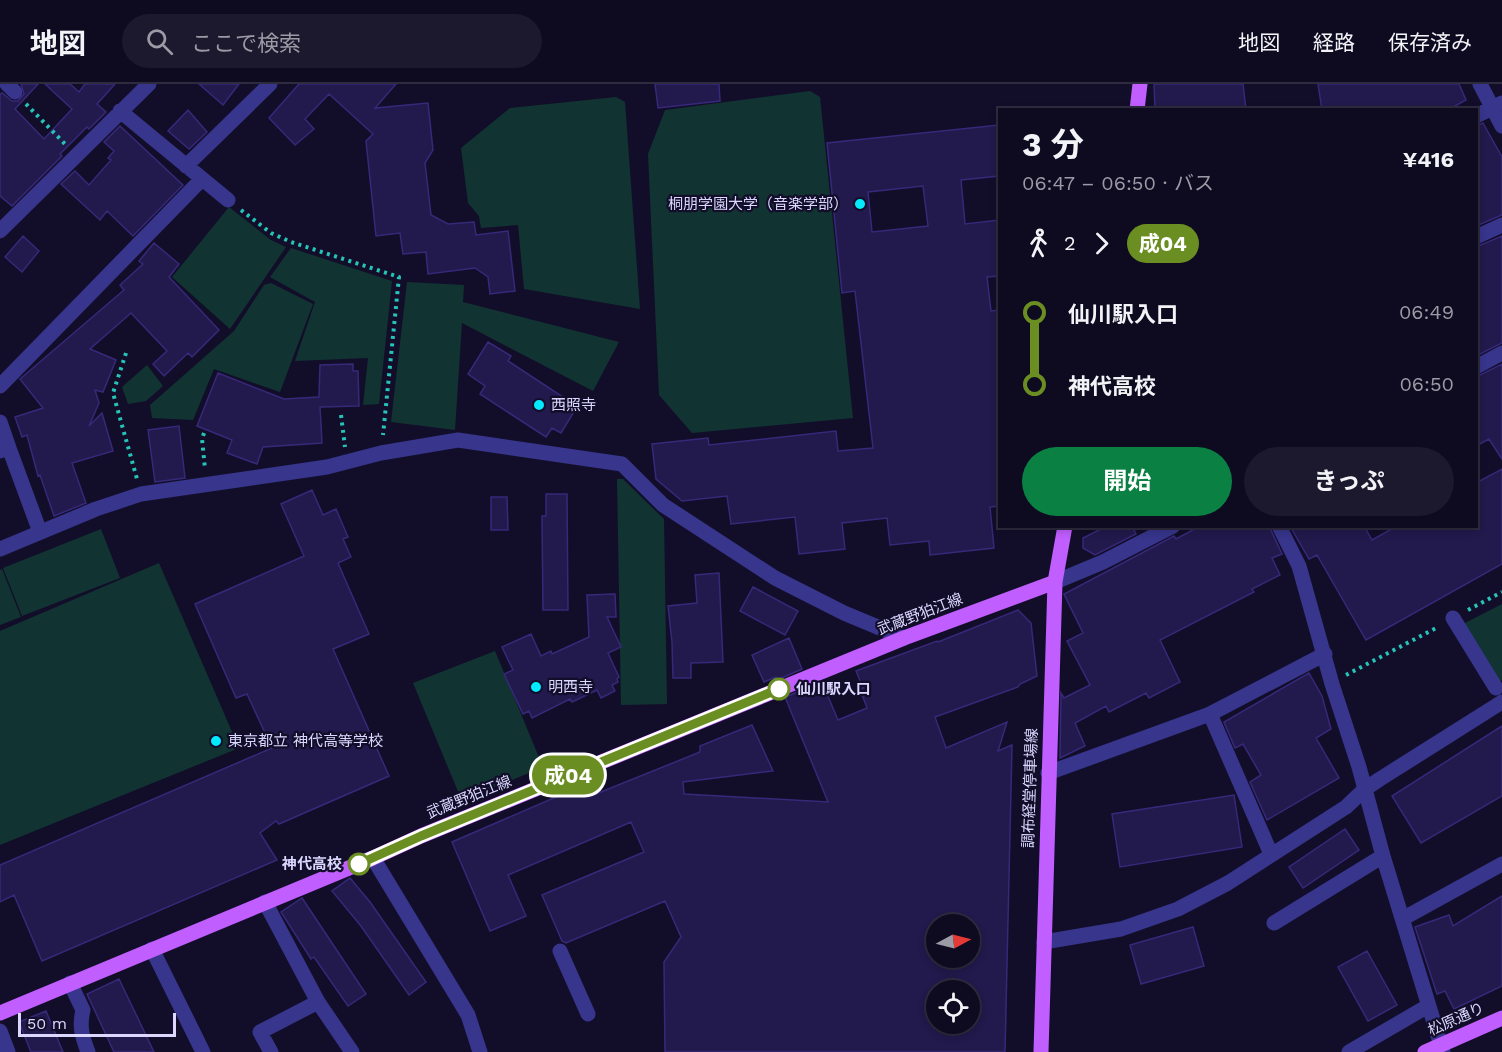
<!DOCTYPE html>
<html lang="ja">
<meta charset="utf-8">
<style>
:root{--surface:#0e0a20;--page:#1c182d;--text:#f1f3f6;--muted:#9b9aa5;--line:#2e2b3e;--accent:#0b8043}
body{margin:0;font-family:"Work Sans","Noto Sans JP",sans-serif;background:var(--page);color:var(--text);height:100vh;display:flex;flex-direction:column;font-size:22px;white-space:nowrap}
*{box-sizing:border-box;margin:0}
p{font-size:20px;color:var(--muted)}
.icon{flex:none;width:33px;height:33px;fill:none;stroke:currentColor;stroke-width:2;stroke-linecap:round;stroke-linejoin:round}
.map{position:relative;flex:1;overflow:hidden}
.sheet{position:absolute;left:998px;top:24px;width:480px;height:420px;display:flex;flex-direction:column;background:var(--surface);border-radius:0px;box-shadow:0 3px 9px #0003,0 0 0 2px var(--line)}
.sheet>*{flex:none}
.badge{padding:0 12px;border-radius:20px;font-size:21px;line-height:39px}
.needle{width:39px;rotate:83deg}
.buttons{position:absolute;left:926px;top:830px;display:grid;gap:12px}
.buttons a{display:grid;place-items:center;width:54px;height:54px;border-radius:50%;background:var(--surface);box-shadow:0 3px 9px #0003,0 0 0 2px var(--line);font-size:30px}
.scale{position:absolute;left:18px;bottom:15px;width:158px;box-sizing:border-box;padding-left:6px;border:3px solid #dbd7ff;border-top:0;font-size:16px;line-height:21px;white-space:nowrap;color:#dbd7ff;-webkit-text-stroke:4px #120e2a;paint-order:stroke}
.map>.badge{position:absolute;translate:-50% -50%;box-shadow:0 0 0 3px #fff}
.legs{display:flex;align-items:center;gap:9px;height:66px;padding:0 24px;font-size:20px}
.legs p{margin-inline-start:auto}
.headline{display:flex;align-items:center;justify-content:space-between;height:102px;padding:0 24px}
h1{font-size:33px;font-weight:700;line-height:45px}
.cta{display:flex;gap:12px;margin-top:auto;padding:12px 24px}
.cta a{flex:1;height:69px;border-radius:36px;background:var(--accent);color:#fff;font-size:24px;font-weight:700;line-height:69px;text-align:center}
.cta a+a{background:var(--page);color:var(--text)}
ul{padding:0 24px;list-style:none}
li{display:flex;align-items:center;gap:21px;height:72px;font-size:22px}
li i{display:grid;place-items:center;width:9px;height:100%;margin:0 8px;background:currentColor}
li i::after{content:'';width:15px;height:15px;margin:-8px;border:4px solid;border-radius:50%;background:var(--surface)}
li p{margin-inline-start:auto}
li:first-child i{background:linear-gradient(#0000 50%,currentColor 0)}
li:last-child i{background:linear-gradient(currentColor 50%,#0000 0)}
header{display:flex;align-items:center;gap:36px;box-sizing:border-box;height:84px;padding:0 30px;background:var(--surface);border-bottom:2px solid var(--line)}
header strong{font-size:28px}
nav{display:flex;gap:33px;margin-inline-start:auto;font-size:21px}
.search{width:420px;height:54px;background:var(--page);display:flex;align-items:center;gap:15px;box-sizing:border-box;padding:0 21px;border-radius:33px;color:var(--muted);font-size:22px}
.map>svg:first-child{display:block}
.green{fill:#113432}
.building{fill:#22194c;stroke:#37297a;stroke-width:1.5;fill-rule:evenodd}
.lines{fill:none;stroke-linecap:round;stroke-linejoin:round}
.path{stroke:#26c4b8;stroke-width:4;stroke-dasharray:3 4.5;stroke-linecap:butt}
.minor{stroke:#37358c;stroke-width:15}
.major{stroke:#c05eff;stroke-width:15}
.line-1-casing{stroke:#fff;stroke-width:14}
.line-1{stroke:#6b8e23;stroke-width:9}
.poi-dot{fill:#03eaff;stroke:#120e2a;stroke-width:2}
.stop-1-dot{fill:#fff;stroke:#6b8e23;stroke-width:3}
.labels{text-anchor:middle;stroke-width:4.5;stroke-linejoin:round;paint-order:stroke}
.poi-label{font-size:15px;fill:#dbd7ff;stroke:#120e2a;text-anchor:start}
.street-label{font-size:15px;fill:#dbd7ff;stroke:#120e2a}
.stop-label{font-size:15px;font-weight:bold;fill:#dbd7ff;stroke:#120e2a;text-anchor:start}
</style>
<header>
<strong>地図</strong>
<div class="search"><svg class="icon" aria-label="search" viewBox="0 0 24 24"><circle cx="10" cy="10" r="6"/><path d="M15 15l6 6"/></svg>ここで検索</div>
<nav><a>地図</a><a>経路</a><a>保存済み</a></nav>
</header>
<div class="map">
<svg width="1502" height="968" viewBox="0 0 1502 968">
<rect width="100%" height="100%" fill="#120e2a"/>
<!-- green -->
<path class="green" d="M810,7L820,13L853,334L692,349L659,311L648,70L665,26Z
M616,13L625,18L640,225L524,205L518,141L481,144L479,132L468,119L461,64L510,24Z
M229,123L271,156L286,163L230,245L172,193Z
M291,164L392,197L379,320L363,321L368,274L295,277L315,218L270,193Z
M407,198L464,201L463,218L619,258L593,307L462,239L455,346L391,338Z
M271,199L313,220L280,308L214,285L193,336L152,334L150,321L234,247L264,201Z
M147,281L163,302L146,317L128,320L122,303Z
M617,395H623L664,435L667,620L621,621Z
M101,445L120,494L22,532L3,484Z
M159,479L239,664L0,761V547Z
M2,485L21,533L0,541V486Z
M1502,520V596L1498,599L1463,540Z
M495,567L543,683L462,717L413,599Z"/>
<!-- building -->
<path class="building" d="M21,0H38L15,25L44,55L72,25L45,0H70L79,8L85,0H115L97,20L106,28L89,45L87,43L60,70L62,72L12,122L0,112V10L2,9L12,17H18L24,10Z
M199,0H239L223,21Z
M299,0H396L375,24L428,19L433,66L425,79L431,131L448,140L474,138L476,151L508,147L515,207L490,210L488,193L475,184L428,190L426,168L403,170L400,149L376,152L366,57L373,50L329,10L305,35L314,45L295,61L269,34Z
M655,0H719L720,17L658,24Z
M1154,0H1243L1246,26H1155Z
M1318,0H1459L1466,16L1448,26H1322Z
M188,26L207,48L189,65L168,47Z
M1483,39L1502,73V131L1476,142V42Z
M999,41V92L961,96L965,140L999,136V192L987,193L991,227L999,226V422L990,423L994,464L930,471L929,457L890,461L887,434L842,439L845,465L799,470L795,433L731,440L727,412L682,417L656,395L652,360L708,354L709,361L836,347L838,367L873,364L855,207L842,209L827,59ZM923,102L928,142L872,148L868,108Z
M120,42L183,101L133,152L107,127L100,136L61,100L75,87L89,101L111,76L108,74L114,67L104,58Z
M23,152L39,167L22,188L5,173Z
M1502,152V259L1476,272V163Z
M154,159L179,180L169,193L219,246L192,273L188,269L164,292L153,280L167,267L131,229L90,265L116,276L103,308L95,306L99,319L89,342L102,329L113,367L72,379L86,419L54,432L40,391L38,392L27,351L22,353L15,333L43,324L20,295L124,206L120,201L143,180L139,177Z
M488,258L511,272L508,277L569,317L567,321L575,326L561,349L552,344L546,353L480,310L485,302L468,290Z
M353,280V287H358L359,322L320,323L322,359L263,363L257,380L227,369L232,356L197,342L218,289L284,315L319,313L320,281Z
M1502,280V375L1489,355L1476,362V293Z
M179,342L185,394L155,398L148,346Z
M1502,385V480L1366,556L1317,471L1309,475L1290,442H1364L1372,456L1397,442H1476V399Z
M312,406L323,431L336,425L348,453L343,455L351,473L338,479L369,550L333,565L389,692L279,740L276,737L260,749L277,776L42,877L14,811L0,818V781L272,664L247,610L236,614L195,520L304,472L281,420Z
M546,410H567L568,526H543L542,432H546Z
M491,413H507L508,446H491Z
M1107,442H1132L1136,450L1095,471L1083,464V454Z
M1200,442H1269L1282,470L1272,474L1280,491L1252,505L1254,508L1160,556L1180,598L1149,614L1146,609L1109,628L1106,622L1075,639L1085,662L1060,674L1061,609L1064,614L1090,601L1067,557L1083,549L1064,510L1174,452L1176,455Z
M719,489L723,578L691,579V594H673L672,558L668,522L697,519L695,491Z
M753,503L798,527L785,551L740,527Z
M615,510L616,533H607L621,563L608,569L619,593L617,595L618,598L612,601L615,607L601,614L597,606L572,618L570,615L532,634L529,627L523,630L504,590L513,586L502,563L531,550L541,572L551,567L552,570L589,553L587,511Z
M1018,526L1031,539L1037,592L1020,600L1018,603L935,633L946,664L1007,638L998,667L1012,661L1005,968H665L664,878L681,853L665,817L566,859L562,857L542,811L644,768L631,738L508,791L526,832L490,847L452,758L586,700L591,712L700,668V662L752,641L773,687L683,698L684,710L828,718L785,613L822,598L838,636L867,624L860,605L863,604L856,587L937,557L938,558ZM936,840H969V873H936ZM936,906H969V939H936Z
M789,554L802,585L777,596L776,593L764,598L752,571Z
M1309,589L1322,612L1331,645L1316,654L1339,694L1267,736L1250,698L1261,691L1243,660L1235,664L1224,638Z
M1502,642V712L1421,759L1392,712Z
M1234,711L1242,763L1120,783L1112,730Z
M1345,745L1359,766L1303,804L1289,783Z
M350,794L370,818L426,898L409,911L361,842L332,807Z
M1502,812V902L1454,925L1445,907L1437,910L1415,843L1449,831L1453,842Z
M302,814L366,910L348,922L314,873L311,875L281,828Z
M1193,843L1204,882L1141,900L1130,861Z
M1367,867L1397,921L1368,937L1338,883Z
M119,895L154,968H114L87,910Z
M46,927L63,968H31L19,938Z"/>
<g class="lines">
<!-- path -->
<path class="path" d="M26,20L65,60
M241,126L271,149L291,158L399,193L383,351
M126,269L113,309L137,395
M341,331L345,363
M204,349L202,355L205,385
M1468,526L1502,508
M1346,591L1438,543"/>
<!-- minor -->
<path class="minor" d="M7,0L15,8
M1480,0L1502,42
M120,27L228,116
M1476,32L1502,19
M186,82L270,0
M0,147L149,0
M1476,153L1502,141
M1476,283L1502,269
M0,302L202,95
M0,338L9,364
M0,367L9,364L40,448
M1279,442L1299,482L1332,600L1359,683L1383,772L1443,968
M0,465L96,425L141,410L327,383L381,369L458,356L622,380L663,421L775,494L844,529L904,554
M1055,498L1103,478L1173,442
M1453,534L1496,604
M1210,630L1271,770
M1048,689L1210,630L1325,570
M373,774L468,931L480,968
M265,818L318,918L352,968
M1404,834L1502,780
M1274,839L1383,772
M1044,858L1121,845L1178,825L1228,799L1346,723L1365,705L1380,695L1502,618
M152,865L203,968
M560,867L588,930
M70,899L83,926C79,943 82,952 88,968
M0,947L8,968
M271,968L260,948L318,918
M1349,968L1428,922"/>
<!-- major -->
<path class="major" d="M1137,26L1140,0
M0,929L373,774L421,752L904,554L1055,498
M1041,968L1055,498L1065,442
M1425,968L1502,934"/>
</g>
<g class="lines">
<defs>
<path id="line-1" d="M359,780L421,752L779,605"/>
</defs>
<!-- line-1 casing -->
<use href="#line-1" class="line-1-casing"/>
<!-- line-1 -->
<use href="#line-1" class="line-1"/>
</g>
<!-- markers -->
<g class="poi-dot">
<circle cx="860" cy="120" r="6"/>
<circle cx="539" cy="321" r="6"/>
<circle cx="536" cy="603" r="6"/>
<circle cx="216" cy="657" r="6"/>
</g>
<g class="stop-1-dot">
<circle cx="779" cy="605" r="10"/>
<circle cx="359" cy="780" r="10"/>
</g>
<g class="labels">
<!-- poi labels -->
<g class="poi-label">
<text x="848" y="125" text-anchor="end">桐朋学園大学（音楽学部）</text>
<text x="551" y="326">西照寺</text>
<text x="548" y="608">明西寺</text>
<text x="228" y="662">東京都立 神代高等学校</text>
</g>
<!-- street labels -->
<g class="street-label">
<text transform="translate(920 530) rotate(-21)" y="5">武蔵野狛江線</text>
<text transform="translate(1030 704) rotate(-88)" y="5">調布経堂停車場線</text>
<text transform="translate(469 713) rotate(-22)" y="5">武蔵野狛江線</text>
<text transform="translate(1456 935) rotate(-24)" y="5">松原通り</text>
</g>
<!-- stop labels -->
<g class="stop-label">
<text x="796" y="610">仙川駅入口</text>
<text x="342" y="785" text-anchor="end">神代高校</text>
</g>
</g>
</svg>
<div class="buttons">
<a><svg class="needle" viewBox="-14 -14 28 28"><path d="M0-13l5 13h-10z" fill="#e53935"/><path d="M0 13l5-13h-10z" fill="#9b9aa5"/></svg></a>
<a><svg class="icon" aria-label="locate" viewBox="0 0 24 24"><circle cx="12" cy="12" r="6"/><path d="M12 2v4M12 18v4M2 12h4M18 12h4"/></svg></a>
</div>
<div class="scale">50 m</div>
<b class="badge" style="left:568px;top:691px;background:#6b8e23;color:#fff">成04</b>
<section class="sheet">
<div class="headline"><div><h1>3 分</h1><p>06:47 – 06:50 · バス</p></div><b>¥416</b></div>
<div class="legs"><svg class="icon" aria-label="walk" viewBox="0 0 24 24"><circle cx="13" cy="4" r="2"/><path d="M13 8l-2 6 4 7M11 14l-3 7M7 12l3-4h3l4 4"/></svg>2<svg class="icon" aria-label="forward" viewBox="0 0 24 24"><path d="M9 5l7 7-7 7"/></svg><b class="badge" style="background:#6b8e23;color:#fff">成04</b></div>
<ul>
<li><i style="color:#6b8e23"></i><b>仙川駅入口</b><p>06:49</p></li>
<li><i style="color:#6b8e23"></i><b>神代高校</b><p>06:50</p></li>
</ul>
<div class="cta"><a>開始</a><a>きっぷ</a></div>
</section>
</div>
